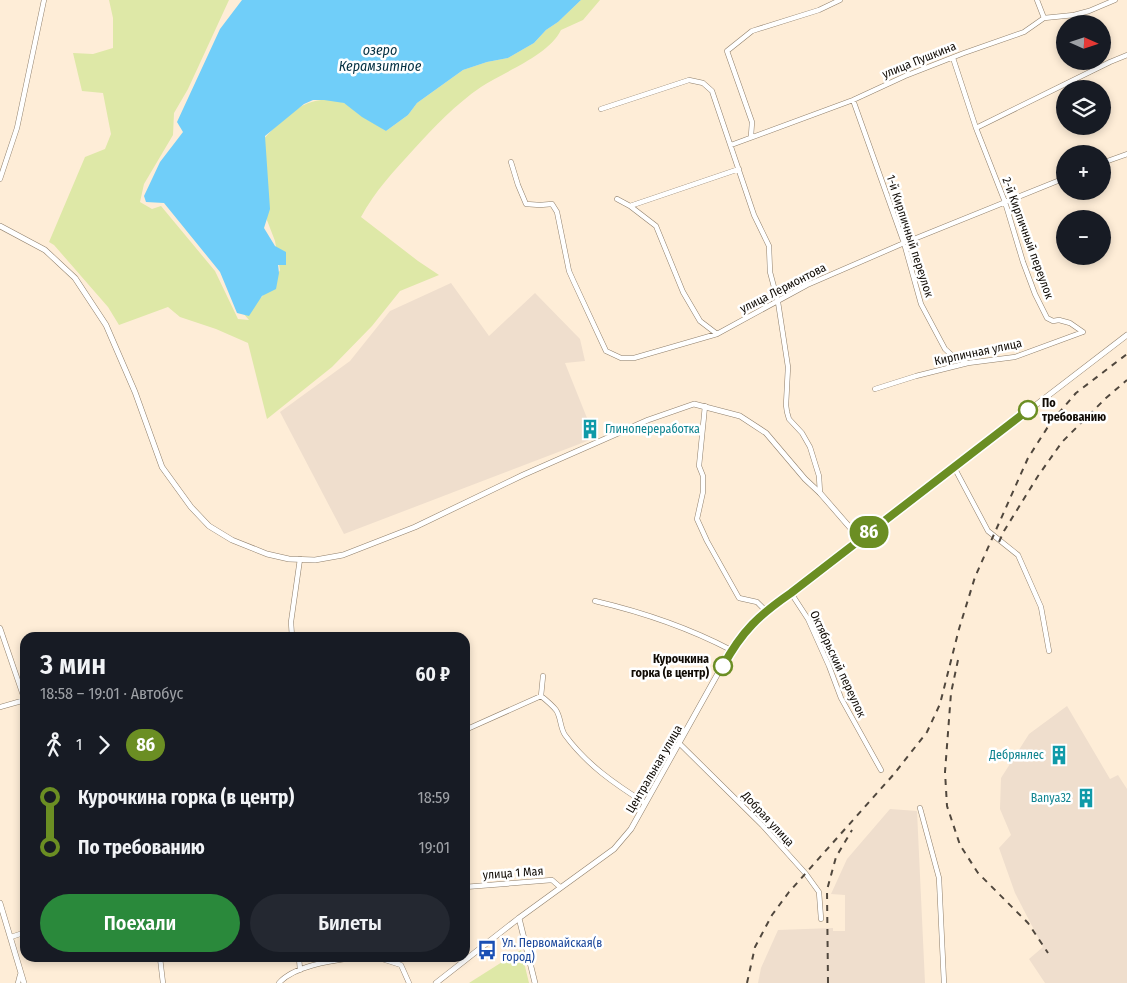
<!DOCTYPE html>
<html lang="ru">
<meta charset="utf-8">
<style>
:root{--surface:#171b24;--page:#242831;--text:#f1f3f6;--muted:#9ea1a6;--accent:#2a893b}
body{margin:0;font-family:"Fira Sans Condensed",sans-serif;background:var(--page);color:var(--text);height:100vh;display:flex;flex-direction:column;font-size:19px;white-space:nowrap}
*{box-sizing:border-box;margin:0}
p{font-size:16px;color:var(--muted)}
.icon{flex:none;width:28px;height:28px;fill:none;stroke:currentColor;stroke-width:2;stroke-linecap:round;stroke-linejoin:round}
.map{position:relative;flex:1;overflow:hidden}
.side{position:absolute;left:20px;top:632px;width:450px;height:330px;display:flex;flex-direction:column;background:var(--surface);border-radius:15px;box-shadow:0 2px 8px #0003}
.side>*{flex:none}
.badge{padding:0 10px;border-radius:16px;font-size:18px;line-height:32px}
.needle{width:32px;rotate:93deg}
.buttons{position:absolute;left:1056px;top:15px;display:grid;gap:10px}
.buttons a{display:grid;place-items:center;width:55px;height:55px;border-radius:50%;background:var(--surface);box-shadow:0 2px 8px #0003;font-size:25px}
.map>.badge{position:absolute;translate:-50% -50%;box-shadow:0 0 0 2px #fff}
.legs{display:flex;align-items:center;gap:8px;height:55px;padding:0 20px;font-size:16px}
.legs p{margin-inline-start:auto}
.headline{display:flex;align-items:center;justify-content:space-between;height:85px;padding:0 20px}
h1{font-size:28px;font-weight:600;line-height:38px}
.primary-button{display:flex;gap:10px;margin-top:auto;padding:10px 20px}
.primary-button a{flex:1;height:58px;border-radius:30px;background:var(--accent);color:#fff;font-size:20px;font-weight:600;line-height:58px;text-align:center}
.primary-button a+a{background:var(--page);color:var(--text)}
ul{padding:0 20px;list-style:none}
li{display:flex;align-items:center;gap:18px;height:50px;font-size:19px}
li i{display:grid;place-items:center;width:8px;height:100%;margin:0 6px;background:currentColor}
li i::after{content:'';width:12px;height:12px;margin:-6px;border:4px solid;border-radius:50%;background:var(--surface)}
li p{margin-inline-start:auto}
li:first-child i{background:linear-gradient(#0000 50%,currentColor 0)}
li:last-child i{background:linear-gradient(currentColor 50%,#0000 0)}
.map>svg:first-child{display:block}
.industrial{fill:#efdecd}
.green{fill:#dee8a7}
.water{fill:#70cef9}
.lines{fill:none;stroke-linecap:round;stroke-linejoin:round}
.minor-casing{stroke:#8f7f6b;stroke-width:5.5}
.tertiary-casing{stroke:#8f7f6b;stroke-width:6}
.minor{stroke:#fff;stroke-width:4.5}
.tertiary{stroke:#fff;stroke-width:5}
.rail{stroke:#50473d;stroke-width:2;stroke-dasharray:6 6;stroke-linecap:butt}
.line-1-casing{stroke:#fff;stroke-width:11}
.line-1{stroke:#6b8e23;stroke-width:8}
.stop-1-dot{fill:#fff;stroke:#6b8e23;stroke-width:2.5}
.labels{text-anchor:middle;stroke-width:5;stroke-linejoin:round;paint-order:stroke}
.street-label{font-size:12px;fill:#100b05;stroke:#fff}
.stop-label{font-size:12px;font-weight:bold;fill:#100b05;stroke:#fff;text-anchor:start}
.culture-label{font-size:12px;fill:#0d838f;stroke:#fff;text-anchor:end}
.transit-label{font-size:12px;fill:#164399;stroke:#fff;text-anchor:start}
.water-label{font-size:14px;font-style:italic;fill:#043042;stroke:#fff}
</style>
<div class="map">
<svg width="1127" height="983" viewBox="0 0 1127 983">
<rect width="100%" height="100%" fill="#feedd7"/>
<!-- industrial -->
<path class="industrial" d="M451,283L489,336L535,293L580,339L585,361L565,363L595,438L344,534L280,412L350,361L390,311Z
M1067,706L1110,779L1118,775L1127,789V983H1045L1029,959L1043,947L1015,893L999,848L1011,835L1000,809L1001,778L1029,734Z
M890,809L917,811L925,983H758L761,968L778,930L833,928V931H845V895L831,894L847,859Z"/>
<!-- green -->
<path class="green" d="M109,0H229L188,89L174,113L173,135L144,184L140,202L152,209L161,206L215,271L238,319L249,320L242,312C262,300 269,290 280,270L275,241L260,202L261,142C283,118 308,90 344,103C351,106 356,113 363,117C371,122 379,125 386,131L408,115L417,103L463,70L487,62L508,58L534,43L546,30L558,22L581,0H600L583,20L561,30C548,56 505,71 481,87C456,104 435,126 414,149C394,171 375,191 361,217L418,261L439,275L400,291L372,326L332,367L267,419L248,343L216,329L180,317L168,307L119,325L108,307L54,245L49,242L85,157L105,149L111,134L103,93L82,91L73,53L93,54L113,48V18Z
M521,950L529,983H469Z"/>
<!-- water -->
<path class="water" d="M242,0H581L558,22L546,30L534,43L508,58L487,62L463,70L417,103L408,115L386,131L362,117L344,103L324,100H313L304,104L265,136L270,209L264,228L275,246L286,252V265H278L279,273L276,289L262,296L249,316L237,313L220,272L164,203L146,202L144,196L160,162L183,132L177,122L220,29Z"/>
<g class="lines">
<defs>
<path id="minor" d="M1037,0L1044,18
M953,58L976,128L1005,202L1023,262L1035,294L1047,318L1053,321L1059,320L1070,323L1083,332
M853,100L904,243L921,304L945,349L955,358L968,363
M601,109L689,80L703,83L712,91L754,215L769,246L770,272L778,302L788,367L786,405L787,412L789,419L802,433L810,447L819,476L820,493
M976,128L1110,62L1127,55
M751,136L752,122L727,51L752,31L819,10L840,0
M731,145L853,100L905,76L964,53L1024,32L1044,18L1074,15L1089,11L1115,0
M511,162L518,185L526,204L540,205L552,204L557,212L569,271L573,280L606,351L621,358H634L717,334L807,285L904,243L1065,178
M1102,163L1127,154
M0,179L17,128L44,0
M617,199L630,206L739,169
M630,206L656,226L683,292L700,321L717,334
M875,389L916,376L968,363L1015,357L1083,332
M705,406L699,466L703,476V492L697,519L707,541L739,598L757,602L766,611
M954,467L988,531L1018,555L1041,607L1049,651
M791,593L808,619L829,666L841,698L881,770
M595,601C642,612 689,628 731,650
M0,628L25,701
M292,637L291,622L300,559
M218,638L224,635L297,638
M543,676L541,696C546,700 552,705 556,710C561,717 560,728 565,735C587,765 615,784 645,803
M0,707L25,700
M465,730L541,696
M680,744L762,825L806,874L819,892L821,919
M920,808L939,878L944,983
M465,887L552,880L560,887
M11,937L23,933L25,930
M160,958L163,983
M299,958L300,970
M379,958L401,965L409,983
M18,983L20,975
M279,983C294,966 330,961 352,958"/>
<path id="tertiary" d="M0,226L45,250L75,278L106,325L135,392L162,467L191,507L209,526L232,540L267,554L289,559L315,560L343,555L415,527L523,475L648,420L694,404L740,416L766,433L805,479L820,493L860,539
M0,903L24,983
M519,918L535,983
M436,983L519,918L614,849L631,829L731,650C750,624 765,611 791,593L1127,335"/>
</defs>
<!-- minor casing -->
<use href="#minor" class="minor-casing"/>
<!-- tertiary casing -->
<use href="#tertiary" class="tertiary-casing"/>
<!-- minor -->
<use href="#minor" class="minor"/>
<!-- tertiary -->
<use href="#tertiary" class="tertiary"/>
<!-- rail -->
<path class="rail" d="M999,542L1004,531L1038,476L1062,442L1106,398L1127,380
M958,660L951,693L945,772L947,806L960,845L978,873L1028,923L1048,953
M747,983L755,947L772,915L789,892L894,774L927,732L940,704L959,629L975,577L1028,458L1051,422L1076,393L1127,354
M828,983L827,890L836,857L852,830"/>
</g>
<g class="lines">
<defs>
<path id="line-1" d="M723,666C742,631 759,615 791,593L1028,410"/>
</defs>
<!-- line-1 casing -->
<use href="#line-1" class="line-1-casing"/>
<!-- line-1 -->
<use href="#line-1" class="line-1"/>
</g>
<!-- icons -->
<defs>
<symbol id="building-bare" viewBox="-9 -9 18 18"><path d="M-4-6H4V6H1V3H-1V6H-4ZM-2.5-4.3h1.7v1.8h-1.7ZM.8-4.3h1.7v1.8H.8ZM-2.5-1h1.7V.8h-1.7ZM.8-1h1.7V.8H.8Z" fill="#0f9aa8" stroke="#fff" stroke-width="2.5" paint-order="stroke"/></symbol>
<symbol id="bus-bare" viewBox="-9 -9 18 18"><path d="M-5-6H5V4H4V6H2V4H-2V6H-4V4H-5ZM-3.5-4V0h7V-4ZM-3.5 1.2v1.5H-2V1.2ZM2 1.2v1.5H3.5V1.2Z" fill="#1a4fb4" stroke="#fff" stroke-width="2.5" paint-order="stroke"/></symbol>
</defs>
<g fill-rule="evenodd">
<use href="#building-bare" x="576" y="415" width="28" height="28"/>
<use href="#building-bare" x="1045" y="741" width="28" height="28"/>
<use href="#building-bare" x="1072" y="784" width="28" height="28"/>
<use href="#bus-bare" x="473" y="936" width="28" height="28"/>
</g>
<!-- markers -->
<g class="stop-1-dot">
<circle cx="1028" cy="410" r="9"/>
<circle cx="723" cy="666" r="9"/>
</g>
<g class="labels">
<!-- street labels -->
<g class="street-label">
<text transform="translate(919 60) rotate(-22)" y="4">улица Пушкина</text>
<text transform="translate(910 236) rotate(72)" y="4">1-й Кирпичный переулок</text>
<text transform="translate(1028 238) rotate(70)" y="4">2-й Кирпичный переулок</text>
<text transform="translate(783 288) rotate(-27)" y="4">улица Лермонтова</text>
<text transform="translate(978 352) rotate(-12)" y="4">Кирпичная улица</text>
<text transform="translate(838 664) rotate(65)" y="4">Октябрьский переулок</text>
<text transform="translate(654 769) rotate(-60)" y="4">Центральная улица</text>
<text transform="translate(768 819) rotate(47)" y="4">Добрая улица</text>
<text transform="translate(513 873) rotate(-4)" y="4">улица 1 Мая</text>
</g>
<!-- stop labels -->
<g class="stop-label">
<text x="1042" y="407">По<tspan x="1042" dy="14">требованию</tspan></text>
<text x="709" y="663" text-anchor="end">Курочкина<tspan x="709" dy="14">горка (в центр)</tspan></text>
</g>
<!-- culture labels -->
<g class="culture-label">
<text x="605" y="433" text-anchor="start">Глинопереработка</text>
<text x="1044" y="759">Дебрянлес</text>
<text x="1071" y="802">Banya32</text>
</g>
<!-- transit labels -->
<g class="transit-label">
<text x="502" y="947">Ул. Первомайская(в<tspan x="502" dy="14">город)</tspan></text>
</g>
<!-- water labels -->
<g class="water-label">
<text x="380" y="55">озеро<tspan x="380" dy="16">Керамзитное</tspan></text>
</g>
</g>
</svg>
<div class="buttons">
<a><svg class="needle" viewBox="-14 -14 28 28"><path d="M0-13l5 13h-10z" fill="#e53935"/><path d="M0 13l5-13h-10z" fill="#9ea1a6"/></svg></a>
<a><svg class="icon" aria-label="layers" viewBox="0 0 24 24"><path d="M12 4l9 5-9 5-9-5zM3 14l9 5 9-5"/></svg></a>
<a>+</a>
<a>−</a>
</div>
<b class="badge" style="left:869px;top:532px;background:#6b8e23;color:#fff">8б</b>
<section class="side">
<div class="headline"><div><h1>3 мин</h1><p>18:58 – 19:01 · Автобус</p></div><b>60 ₽</b></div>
<div class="legs"><svg class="icon" aria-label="walk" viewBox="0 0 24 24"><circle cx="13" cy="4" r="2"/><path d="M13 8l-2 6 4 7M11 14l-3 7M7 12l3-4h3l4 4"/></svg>1<svg class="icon" aria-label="forward" viewBox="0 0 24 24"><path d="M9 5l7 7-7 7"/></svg><b class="badge" style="background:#6b8e23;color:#fff">8б</b></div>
<ul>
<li><i style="color:#6b8e23"></i><b>Курочкина горка (в центр)</b><p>18:59</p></li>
<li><i style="color:#6b8e23"></i><b>По требованию</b><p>19:01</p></li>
</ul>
<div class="primary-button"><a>Поехали</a><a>Билеты</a></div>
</section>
</div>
